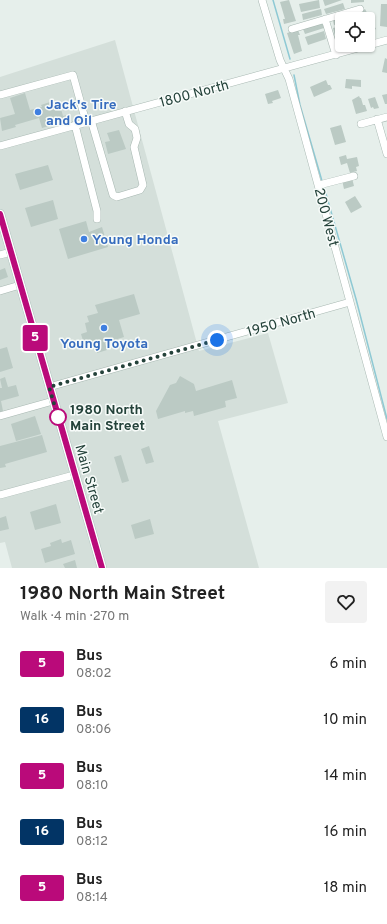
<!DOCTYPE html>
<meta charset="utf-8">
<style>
:root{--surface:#fff;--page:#f2f2f2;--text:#222;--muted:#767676}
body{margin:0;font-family:Overpass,sans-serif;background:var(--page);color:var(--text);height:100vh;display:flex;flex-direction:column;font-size:15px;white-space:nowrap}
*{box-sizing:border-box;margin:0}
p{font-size:13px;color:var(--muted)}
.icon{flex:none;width:22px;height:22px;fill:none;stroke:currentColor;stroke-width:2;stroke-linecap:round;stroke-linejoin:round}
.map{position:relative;height:568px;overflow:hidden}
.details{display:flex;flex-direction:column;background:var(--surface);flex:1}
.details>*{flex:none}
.badge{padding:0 8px;border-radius:3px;font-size:14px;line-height:26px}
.tools{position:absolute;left:335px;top:12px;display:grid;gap:8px}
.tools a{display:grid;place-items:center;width:40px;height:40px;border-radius:4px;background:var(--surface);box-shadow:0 1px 3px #0004;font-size:20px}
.you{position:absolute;width:20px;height:20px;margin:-10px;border:3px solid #fff;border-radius:50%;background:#1a73e8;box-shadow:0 0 0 6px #1a73e833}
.map>.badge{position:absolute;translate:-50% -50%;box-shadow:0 0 0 2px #fff}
.round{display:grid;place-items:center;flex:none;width:42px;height:42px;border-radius:4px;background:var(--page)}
.overview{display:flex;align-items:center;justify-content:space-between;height:68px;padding:0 20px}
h1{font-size:19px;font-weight:700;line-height:30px}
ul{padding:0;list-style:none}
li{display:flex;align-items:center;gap:12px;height:56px;padding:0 20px}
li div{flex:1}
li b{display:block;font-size:15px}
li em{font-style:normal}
li .badge{min-width:44px;font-weight:700;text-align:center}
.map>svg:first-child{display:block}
.built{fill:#d4dfda}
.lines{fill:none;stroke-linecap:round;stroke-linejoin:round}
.stream{stroke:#8ec9d4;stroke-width:1.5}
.building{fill:#bbcac4}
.minor-casing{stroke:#a8b8b2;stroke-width:8}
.major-casing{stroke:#c2cac8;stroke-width:10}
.minor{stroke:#fff;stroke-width:7}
.major{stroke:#6aa596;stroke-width:9}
.line-casing{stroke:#fff;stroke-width:9}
.line{stroke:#ba0a7a;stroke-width:6}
.walk{stroke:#24423a;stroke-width:4;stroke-dasharray:0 7.2}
.shop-dot{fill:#3f7fe0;stroke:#f7fbf9;stroke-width:1.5}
.stop-dot{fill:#fff;stroke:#ba0a7a;stroke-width:2}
.labels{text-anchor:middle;stroke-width:3;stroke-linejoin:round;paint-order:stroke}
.street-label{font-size:14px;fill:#24423a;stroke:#f7fbf9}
.shop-label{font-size:14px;font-weight:bold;fill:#366cbe;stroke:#f7fbf9;text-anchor:start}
.stop-label{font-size:14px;font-weight:bold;fill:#24423a;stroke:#f7fbf9;text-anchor:start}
</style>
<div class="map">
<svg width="387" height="568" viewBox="0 0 387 568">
<rect width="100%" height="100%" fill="#e6efeb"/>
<!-- built -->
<path class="built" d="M115,40L199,351L268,333L288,403L218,421L259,568H12L5,542L0,543V77Z"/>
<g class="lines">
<!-- stream -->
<path class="stream" d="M273,0L290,59
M294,75L300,105L322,181
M324,187L356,299L387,419"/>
</g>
<!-- building -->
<path class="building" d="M289,0L296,21L284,24L283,19H285L280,2Z
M319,0L320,8L301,12L299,4Z
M323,0H342L325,6Z
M351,0H364V2L351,3Z
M343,3L345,9L326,14L324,9Z
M381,4H387V27L380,26Z
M321,9L322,15L303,20L302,14Z
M365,9L376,29L368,33V19H356L354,15Z
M352,15L353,19H342V23L334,25L333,20Z
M322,23L324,28L305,34L303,29Z
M342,26V34L335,36L333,28Z
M298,30L300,35H298L302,51L294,54L287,33Z
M324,31L326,39L308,45L305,37Z
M385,58L387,59V73L382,72Z
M346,79L361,80V87L352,86V89L345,88Z
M326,80L328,85H330L332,89L314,97L310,87Z
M278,90L281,98L272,101L273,103L268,104L265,94Z
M25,93L30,110L42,107L41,105L50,102L51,104L59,102L63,116L67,115L69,120L42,128L39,118L15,125L16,127L2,131L0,118L15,114L10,98Z
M387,94V104H385L382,95Z
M359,96L360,98H361L363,105H365L367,111L356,114L352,100Z
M375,97L379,108L374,109L373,107L371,108L368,99Z
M341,125L346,142L335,145L330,128Z
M119,130L126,149L108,154L105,142L110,141L107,133Z
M346,155L347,159L357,157L359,166L356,167L357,171L350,173L347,163L341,165L339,157Z
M48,165L53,180L20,190L15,174Z
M352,178L354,186L344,189L342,180Z
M355,196L362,207L351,213L345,202Z
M53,200L58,219L31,227L25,208Z
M86,221L89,232L102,227L108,247L68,259L59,229Z
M5,268L8,277L0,280V270Z
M134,294L140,314L119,320L124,337L105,343L107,350L97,353L94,344L85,347L81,334L87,332L85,323L89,322L87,316L98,313L95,305Z
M7,347L13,368L0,372V349Z
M180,376L194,384L196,391L232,380L237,398L225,401L226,407L194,416L193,411L185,413V411L158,419L156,411L170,385L176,383Z
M5,377L8,387L16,385L19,396L1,401L3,411L0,412V388H2L0,379Z
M35,416L41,434L16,441L11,424Z
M42,435L47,452L5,464L6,467L0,468V446Z
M149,446L154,462L146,464L141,449Z
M121,455L129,481L122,483L114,457Z
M56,504L61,523L35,530L30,512Z
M6,516L9,529L0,531V518Z
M150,519L154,534L135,539L131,525Z
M61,539L62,543L71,540L75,554L45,563L41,549L51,546L50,543Z
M75,560L77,568H65L63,564Z"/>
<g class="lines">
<defs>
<path id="minor" d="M262,0L280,60L289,79L387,437
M325,19L336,55
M292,29L360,9
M0,95L73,75L86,122
M377,119L387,154
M91,120L113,195L117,197L140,190L143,185L134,147L137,138L135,129L129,124L125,111
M361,124L387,117
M75,125L97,211V219
M0,146L387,40
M319,185L354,176
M0,255L11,252
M0,291L20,285
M49,387L350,302
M0,416L53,401
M0,495L74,475"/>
<path id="major" d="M0,214L102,568"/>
</defs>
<!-- minor casing -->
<use href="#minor" class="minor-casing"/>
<!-- major casing -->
<use href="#major" class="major-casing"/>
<!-- minor -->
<use href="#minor" class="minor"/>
<!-- major -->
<use href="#major" class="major"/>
</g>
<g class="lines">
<defs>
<path id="line" d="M0,214L102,568"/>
</defs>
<!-- line casing -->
<use href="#line" class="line-casing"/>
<!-- line -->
<use href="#line" class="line"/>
<!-- walk -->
<path class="walk" d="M58,417L49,387L217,340"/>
</g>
<!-- markers -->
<g class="shop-dot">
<circle cx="38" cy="112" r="4"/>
<circle cx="84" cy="239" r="4"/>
<circle cx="104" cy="328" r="4"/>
</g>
<circle class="stop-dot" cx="58" cy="417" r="8"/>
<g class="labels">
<!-- street labels -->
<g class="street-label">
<text transform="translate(194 93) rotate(-15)" y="5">1800 North</text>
<text transform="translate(327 217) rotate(75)" y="5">200 West</text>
<text transform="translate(281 322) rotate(-16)" y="5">1950 North</text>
<text transform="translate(90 479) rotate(74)" y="5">Main Street</text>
</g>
<!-- shop labels -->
<g class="shop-label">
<text x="46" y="109">Jack's Tire<tspan x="46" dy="16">and Oil</tspan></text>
<text x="92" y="244">Young Honda</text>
<text x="104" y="348" text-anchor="middle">Young Toyota</text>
</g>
<!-- stop labels -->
<g class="stop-label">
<text x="70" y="414">1980 North<tspan x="70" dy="16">Main Street</tspan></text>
</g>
</g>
</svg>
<div class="tools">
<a><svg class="icon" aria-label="locate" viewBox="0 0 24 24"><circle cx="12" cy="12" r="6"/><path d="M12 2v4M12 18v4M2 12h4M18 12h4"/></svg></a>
</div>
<div class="you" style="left:217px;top:340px"></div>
<b class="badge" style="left:35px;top:338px;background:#ba0a7a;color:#fff">5</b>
</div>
<section class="details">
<div class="overview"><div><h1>1980 North Main Street</h1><p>Walk · 4 min · 270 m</p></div><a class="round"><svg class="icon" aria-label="heart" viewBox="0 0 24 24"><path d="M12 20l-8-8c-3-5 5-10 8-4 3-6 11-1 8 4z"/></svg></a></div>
<ul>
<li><span class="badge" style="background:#ba0a7a;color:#fff">5</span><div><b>Bus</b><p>08:02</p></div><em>6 min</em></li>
<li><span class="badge" style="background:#023465;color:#fff">16</span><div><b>Bus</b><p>08:06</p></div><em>10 min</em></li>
<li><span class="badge" style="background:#ba0a7a;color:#fff">5</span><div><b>Bus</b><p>08:10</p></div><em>14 min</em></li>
<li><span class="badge" style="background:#023465;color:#fff">16</span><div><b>Bus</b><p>08:12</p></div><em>16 min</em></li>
<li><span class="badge" style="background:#ba0a7a;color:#fff">5</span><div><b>Bus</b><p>08:14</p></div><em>18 min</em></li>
</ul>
</section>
